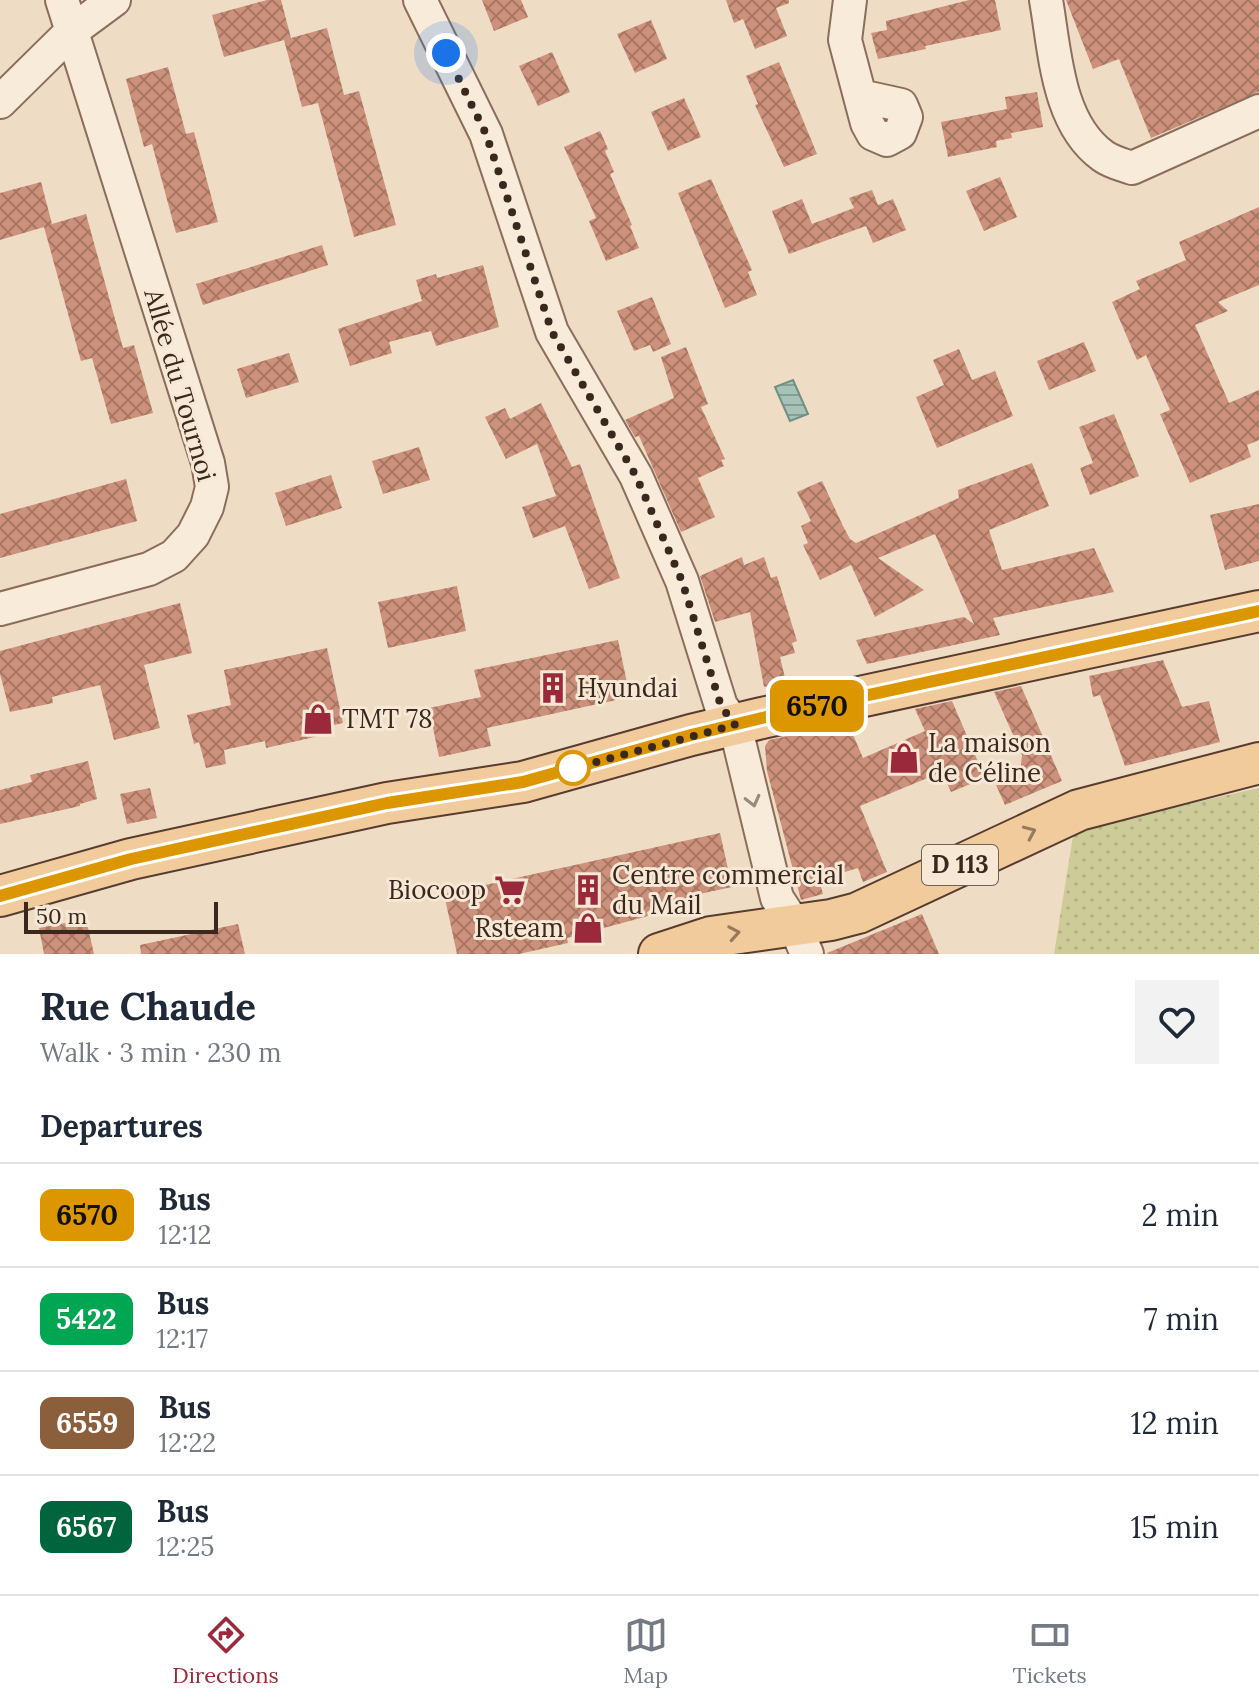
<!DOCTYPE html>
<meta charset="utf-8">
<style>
:root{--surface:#fff;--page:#f2f2f3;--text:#1f2937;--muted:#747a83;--line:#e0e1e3;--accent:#9a2a3b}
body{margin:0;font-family:Lora,serif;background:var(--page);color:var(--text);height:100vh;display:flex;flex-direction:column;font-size:30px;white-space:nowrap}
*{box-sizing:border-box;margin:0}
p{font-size:26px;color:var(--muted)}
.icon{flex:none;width:44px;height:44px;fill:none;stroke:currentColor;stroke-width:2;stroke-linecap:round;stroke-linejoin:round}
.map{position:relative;height:954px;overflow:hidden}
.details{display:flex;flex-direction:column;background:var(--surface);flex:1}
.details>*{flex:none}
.badge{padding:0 16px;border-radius:12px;font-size:28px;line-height:52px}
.scale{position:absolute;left:24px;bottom:20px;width:194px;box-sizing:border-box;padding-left:8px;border:4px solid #3a281f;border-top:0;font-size:22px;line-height:28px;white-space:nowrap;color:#3a281f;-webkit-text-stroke:6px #f6e8d5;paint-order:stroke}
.you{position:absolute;width:40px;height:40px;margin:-20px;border:6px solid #fff;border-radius:50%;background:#1a73e8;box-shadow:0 0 0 12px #1a73e833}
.map>.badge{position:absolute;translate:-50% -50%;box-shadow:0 0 0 4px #fff}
h2{padding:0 40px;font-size:30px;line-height:72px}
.round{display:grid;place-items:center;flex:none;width:84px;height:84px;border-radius:0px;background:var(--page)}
.overview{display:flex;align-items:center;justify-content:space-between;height:136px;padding:0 40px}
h1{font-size:38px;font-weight:800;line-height:60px}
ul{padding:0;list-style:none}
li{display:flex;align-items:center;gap:24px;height:104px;padding:0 40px;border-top:2px solid var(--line)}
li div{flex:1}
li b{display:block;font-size:30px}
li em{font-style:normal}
li .badge{min-width:88px;font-weight:700;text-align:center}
.menu{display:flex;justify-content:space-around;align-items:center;height:112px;border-top:2px solid var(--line);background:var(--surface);font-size:22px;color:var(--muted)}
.menu a{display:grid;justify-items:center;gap:4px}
.menu .current{color:var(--accent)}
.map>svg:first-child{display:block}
.grass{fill:url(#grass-dots)}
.water{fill:url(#water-rules);stroke:#6d9183;stroke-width:2}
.building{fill:url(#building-cross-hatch)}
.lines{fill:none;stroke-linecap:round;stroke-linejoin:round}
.minor-casing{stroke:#8a6d5b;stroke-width:36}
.major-casing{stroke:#583c2f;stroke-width:44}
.minor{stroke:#f9ebd9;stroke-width:32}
.major{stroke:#f2cb9d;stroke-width:40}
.oneway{stroke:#9a8a7c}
.oneway2{stroke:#967a5e}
.line-casing{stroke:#fff;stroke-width:18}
.line{stroke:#dc9600;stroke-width:12}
.walk{stroke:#3a281f;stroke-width:8;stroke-dasharray:0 14.4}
.stop-dot{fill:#fff;stroke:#dc9600;stroke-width:4}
.labels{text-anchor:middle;stroke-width:6;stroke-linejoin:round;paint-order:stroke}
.shield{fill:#f6e8d5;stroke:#726256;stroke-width:2}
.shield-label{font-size:24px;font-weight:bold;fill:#3a281f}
.street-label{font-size:26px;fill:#3a281f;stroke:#f6e8d5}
.poi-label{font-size:26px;fill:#3a281f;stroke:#f6e8d5;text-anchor:start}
</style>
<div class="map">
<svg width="1259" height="954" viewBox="0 0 1259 954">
<defs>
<pattern id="grass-dots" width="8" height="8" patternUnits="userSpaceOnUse" patternTransform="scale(2)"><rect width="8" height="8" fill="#cdcc99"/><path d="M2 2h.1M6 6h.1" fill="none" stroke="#b1af83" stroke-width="1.8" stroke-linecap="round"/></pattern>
<pattern id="water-rules" width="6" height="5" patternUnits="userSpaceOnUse" patternTransform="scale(2)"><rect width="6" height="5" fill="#a7c2b6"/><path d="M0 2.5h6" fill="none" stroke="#899e93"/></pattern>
<pattern id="building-cross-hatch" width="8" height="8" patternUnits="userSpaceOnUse" patternTransform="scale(2)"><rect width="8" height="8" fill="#cd917b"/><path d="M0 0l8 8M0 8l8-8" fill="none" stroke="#a77664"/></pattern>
</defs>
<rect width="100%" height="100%" fill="#efdcc5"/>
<!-- grass -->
<path class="grass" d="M1259,788V954H1054L1074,830Z"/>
<!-- water -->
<path class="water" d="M793,380L808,414L790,421L775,387Z"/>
<!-- building -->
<path class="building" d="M267,0H281L291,38L327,28L344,95L359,91L396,225L354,237L318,103L302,107L284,40L224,57L212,15Z
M482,0H521L528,17L494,31Z
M726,0H789V3L776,8L787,36L755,49L743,19L734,23Z
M969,0H995L1001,30L925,46L926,49L878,59L871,33L887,30L886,21Z
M1066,0H1259V92L1151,138L1119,59L1093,69Z
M651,20L667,59L635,73L617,34Z
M552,52L570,92L538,106L519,66Z
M779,62L817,154L784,167L755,105L758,104L746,76Z
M168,67L186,134L194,132L218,222L176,233L152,144L144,147L126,79Z
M1037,92L1043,127L1011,133L1012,138L996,141L997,147L948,157L941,122L1007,109L1005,97Z
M684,98L701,137L668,151L651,112Z
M600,131L608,149L605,151L614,172L610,174L632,225L630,226L639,248L606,261L589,221L596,218L564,147Z
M1000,177L1017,217L984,231L966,191Z
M711,179L752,270L748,272L757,295L725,308L678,193Z
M41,182L52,224L86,214L123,348L134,345L153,413L111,424L92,358L81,361L44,227L0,240V193Z
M872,190L878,205L893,199L906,230L873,243L866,226L789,254L772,211L802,199L812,224L854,208L849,198Z
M1259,207V285L1218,302L1228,311L1195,325L1229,403L1259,390V440L1247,445L1251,457L1190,483L1160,414L1170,410L1146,355L1137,360L1112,302L1140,289L1136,281L1186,260L1179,242Z
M322,245L328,265L203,305L196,284Z
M483,265L499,327L436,346L431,331L389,342L392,353L350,366L338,329L422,301L416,280L436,274L437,278Z
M652,297L671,344L653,352L650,345L634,351L617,311Z
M1084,342L1096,371L1049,390L1037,361Z
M686,347L708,404L701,407L725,459L721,460L724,466L698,478L715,517L681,532L639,436L635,437L625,420L674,398L661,357Z
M959,349L972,380L995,371L1013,416L937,448L916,397L944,385L933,360Z
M289,353L299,382L246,398L237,369Z
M541,403L572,467L580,464L620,578L589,589L565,526L533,538L522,507L556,496L537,444L506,459L485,417L505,408L510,419Z
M1114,414L1139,476L1090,495L1080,468L1093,463L1079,427Z
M419,447L430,480L383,494L372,461Z
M1032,463L1049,506L989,530L1002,570L1094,548L1114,592L993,618L1000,635L867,664L856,640L964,617L974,624L935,534L878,558L924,590L875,617L851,565L820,580L803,545L808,543L801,526L811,521L797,492L822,481L843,526L850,539L856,543L959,498L958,490Z
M331,475L342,508L286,526L275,493Z
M126,479L137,521L0,558V514Z
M1259,504V561L1225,570L1210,515Z
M742,557L744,565L764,557L771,578L777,576L797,641L792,643L795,653L780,657L786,682L764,687L750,612L715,622L700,576Z
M457,586L466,631L388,648L378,602Z
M180,603L192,653L144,665L160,728L114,740L100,685L52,697L53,703L10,712L0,674V651Z
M618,640L630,697L487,728L491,746L439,757L429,708L481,697L474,670Z
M327,648L343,723L317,729L319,736L266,748L265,741L224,750L226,764L206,768L199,742L194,744L187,715L231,705L224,670Z
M1163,660L1182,707L1209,701L1220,742L1125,766L1100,695L1093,697L1089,676Z
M1021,686L1062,781L1005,805L996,785L1020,774L1022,755L994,692Z
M952,701L985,778L951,792L942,772L860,806L887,872L863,882L858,868L819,880L823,894L801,900L767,771L765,746L769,740L848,723L863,758L925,731L915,709Z
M88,761L97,799L80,804V806L0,824V790L32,782L30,775Z
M150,788L157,818L127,824L120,794Z
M720,833L732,887L690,896L692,903L647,912L648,916L567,938L568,943L519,954H457L444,894Z
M922,914L939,954H828L827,953Z
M86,919L94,954H44L39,928Z
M238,924L245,954H141L140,945Z"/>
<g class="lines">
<defs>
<path id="minor" d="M420,0L486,134L552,332L636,476L682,581L721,706L735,725L777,898L794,924L807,954
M850,0L845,40L867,123L873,134L887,140L900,133L906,117L901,105L860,96
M1046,0C1055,51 1057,123 1103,156C1111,162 1123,165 1132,168L1259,111
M0,102L72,31L114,0
M0,609L149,569L174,556L193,535L207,507L212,487L208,463L62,0"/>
<path id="major" d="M0,896L131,859L387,803L523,782L691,735L762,718L1259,611
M659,954L711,937L831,920L858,913L1079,810L1259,763"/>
</defs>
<!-- minor casing -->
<use href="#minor" class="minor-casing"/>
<!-- major casing -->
<use href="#major" class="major-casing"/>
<!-- minor -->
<use href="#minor" class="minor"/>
<!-- major -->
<use href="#major" class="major"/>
</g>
<!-- one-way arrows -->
<defs><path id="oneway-chevron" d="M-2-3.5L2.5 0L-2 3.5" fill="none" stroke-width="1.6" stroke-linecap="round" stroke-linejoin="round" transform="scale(2)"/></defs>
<use class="oneway" href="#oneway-chevron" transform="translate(753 801) rotate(76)"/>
<g class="oneway2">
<use href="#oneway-chevron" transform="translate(1030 832) rotate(-24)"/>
<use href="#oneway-chevron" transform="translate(734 933) rotate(-10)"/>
</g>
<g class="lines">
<defs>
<path id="line" d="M0,896L131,859L387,803L523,782L691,735L762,718L1259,611"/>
</defs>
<!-- line casing -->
<use href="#line" class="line-casing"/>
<!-- line -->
<use href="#line" class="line"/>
<!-- walk -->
<path class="walk" d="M446,53L486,134L552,332L636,476L682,581L721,706L735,725L570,769L573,768"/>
</g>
<!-- icons -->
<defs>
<symbol id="building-bare" viewBox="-9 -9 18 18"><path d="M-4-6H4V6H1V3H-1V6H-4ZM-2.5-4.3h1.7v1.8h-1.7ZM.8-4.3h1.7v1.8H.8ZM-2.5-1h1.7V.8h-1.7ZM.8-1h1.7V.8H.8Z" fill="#9a2a3b" stroke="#f6e8d5" stroke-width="2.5" paint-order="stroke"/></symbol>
<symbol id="shop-bare" viewBox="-9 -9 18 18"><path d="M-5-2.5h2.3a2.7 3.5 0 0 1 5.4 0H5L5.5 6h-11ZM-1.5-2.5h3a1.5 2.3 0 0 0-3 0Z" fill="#9a2a3b" stroke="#f6e8d5" stroke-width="2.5" paint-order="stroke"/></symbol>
<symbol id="supermarket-bare" viewBox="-9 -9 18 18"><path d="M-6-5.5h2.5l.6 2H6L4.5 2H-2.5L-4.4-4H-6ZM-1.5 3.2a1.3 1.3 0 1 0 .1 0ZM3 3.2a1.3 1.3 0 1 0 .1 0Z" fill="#9a2a3b" stroke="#f6e8d5" stroke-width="2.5" paint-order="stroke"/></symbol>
</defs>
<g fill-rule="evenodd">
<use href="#building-bare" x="531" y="666" width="44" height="44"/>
<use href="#shop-bare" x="296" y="697" width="44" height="44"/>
<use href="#shop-bare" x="882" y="736" width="44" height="44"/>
<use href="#supermarket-bare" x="488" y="868" width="44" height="44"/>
<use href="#building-bare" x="566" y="868" width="44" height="44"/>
<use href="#shop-bare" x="566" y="906" width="44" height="44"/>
</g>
<!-- markers -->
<circle class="stop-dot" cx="573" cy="768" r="16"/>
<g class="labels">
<!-- shield labels -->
<rect class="shield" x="922" y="845" width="76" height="40" rx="6"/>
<g class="shield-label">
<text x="960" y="873">D 113</text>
</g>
<!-- street labels -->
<g class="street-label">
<text transform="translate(180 385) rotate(74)" y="9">Allée du Tournoi</text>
</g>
<!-- poi labels -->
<g class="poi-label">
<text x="577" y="697">Hyundai</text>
<text x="342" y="728">TMT 78</text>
<text x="928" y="752">La maison<tspan x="928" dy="30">de Céline</tspan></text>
<text x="612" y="884">Centre commercial<tspan x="612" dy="30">du Mail</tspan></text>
<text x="486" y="899" text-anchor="end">Biocoop</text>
<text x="564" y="937" text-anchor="end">Rsteam</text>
</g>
</g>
</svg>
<div class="scale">50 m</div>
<div class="you" style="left:446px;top:53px"></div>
<b class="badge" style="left:817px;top:706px;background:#dc9600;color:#111">6570</b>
</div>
<section class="details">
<div class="overview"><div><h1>Rue Chaude</h1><p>Walk · 3 min · 230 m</p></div><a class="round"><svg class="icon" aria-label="heart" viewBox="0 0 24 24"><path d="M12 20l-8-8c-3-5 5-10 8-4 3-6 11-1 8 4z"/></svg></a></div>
<h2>Departures</h2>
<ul>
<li><span class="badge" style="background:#dc9600;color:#111">6570</span><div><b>Bus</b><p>12:12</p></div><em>2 min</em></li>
<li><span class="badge" style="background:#00a651;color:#fff">5422</span><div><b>Bus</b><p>12:17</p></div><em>7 min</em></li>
<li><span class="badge" style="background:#8b5e3c;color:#fff">6559</span><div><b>Bus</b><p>12:22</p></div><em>12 min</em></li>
<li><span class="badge" style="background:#00643c;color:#fff">6567</span><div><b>Bus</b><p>12:25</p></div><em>15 min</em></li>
</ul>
</section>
<nav class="menu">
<a class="current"><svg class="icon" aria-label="directions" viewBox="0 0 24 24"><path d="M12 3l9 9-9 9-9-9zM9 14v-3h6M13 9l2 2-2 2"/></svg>Directions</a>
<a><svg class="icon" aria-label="map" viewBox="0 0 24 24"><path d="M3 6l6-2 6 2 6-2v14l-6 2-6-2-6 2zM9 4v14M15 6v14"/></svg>Map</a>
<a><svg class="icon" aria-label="tickets" viewBox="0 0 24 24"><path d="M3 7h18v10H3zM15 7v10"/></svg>Tickets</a>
</nav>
